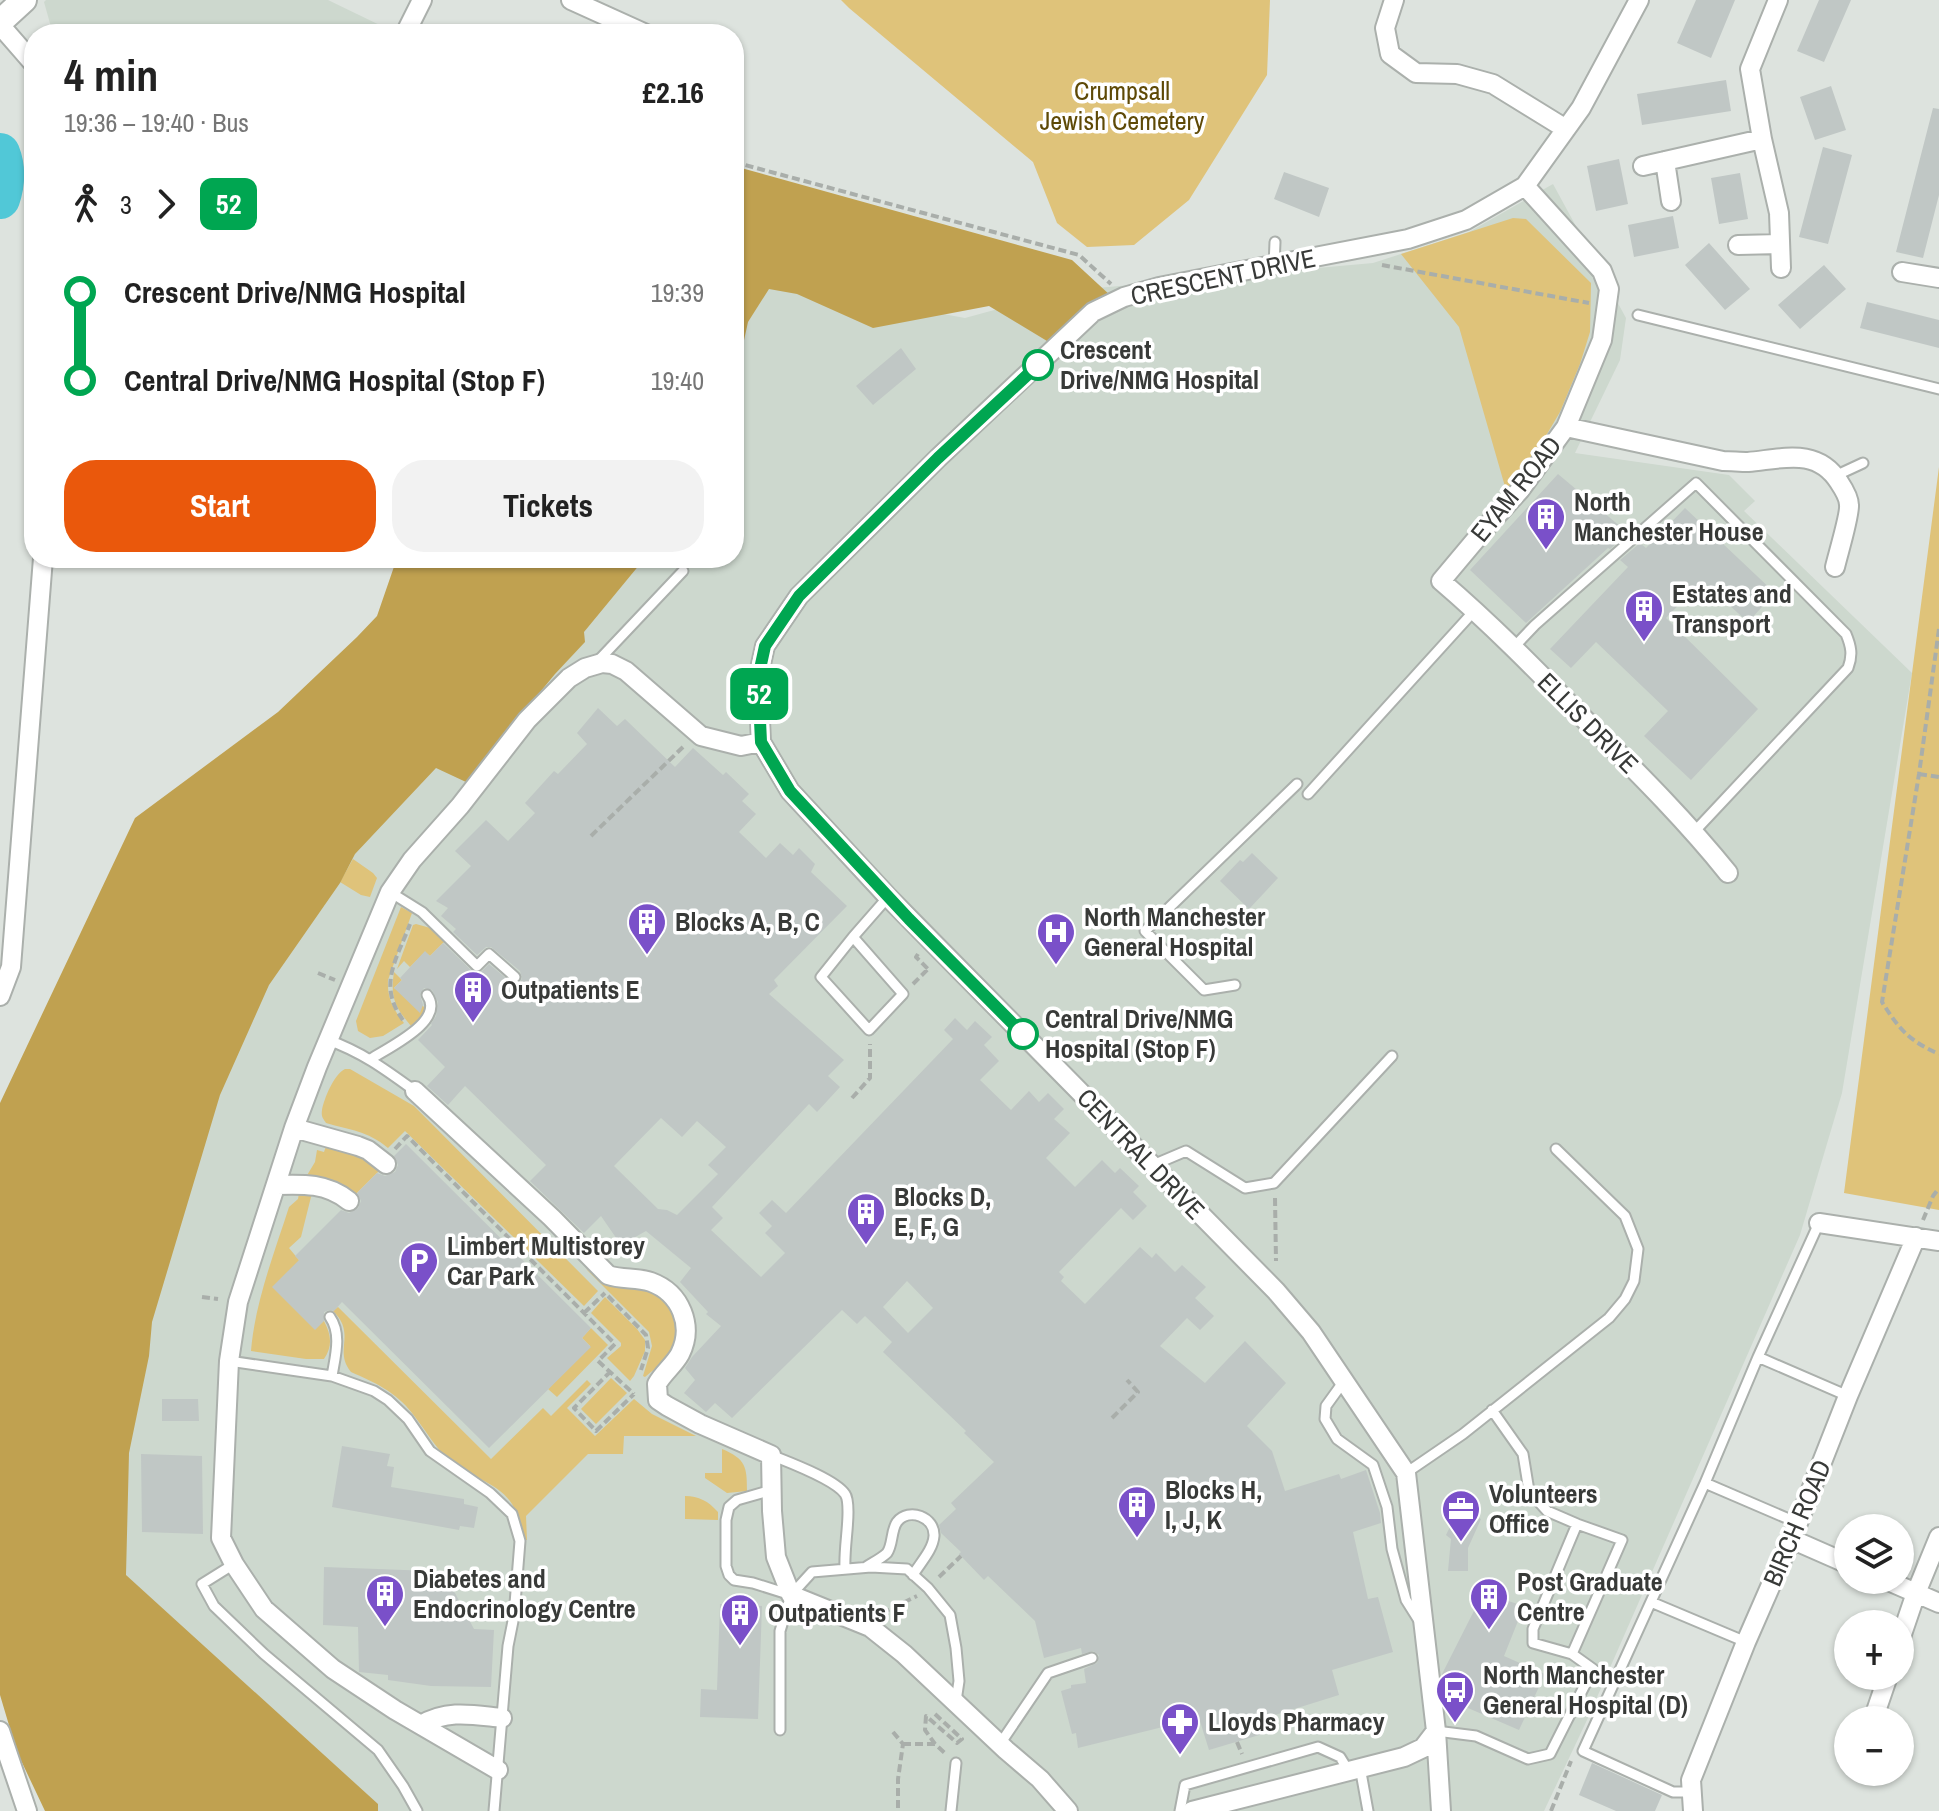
<!DOCTYPE html>
<meta charset="utf-8">
<style>
:root{--surface:#fff;--page:#f2f2f2;--text:#222;--muted:#767676;--accent:#ea580c}
body{margin:0;font-family:"Archivo Narrow",sans-serif;background:var(--page);color:var(--text);height:100vh;display:flex;flex-direction:column;font-size:30px;white-space:nowrap}
*{box-sizing:border-box;margin:0}
p{font-size:26px;color:var(--muted)}
.icon{flex:none;width:44px;height:44px;fill:none;stroke:currentColor;stroke-width:2;stroke-linecap:round;stroke-linejoin:round}
.map{position:relative;flex:1;overflow:hidden}
.details{position:absolute;left:24px;top:24px;width:720px;height:544px;display:flex;flex-direction:column;background:var(--surface);border-radius:32px;box-shadow:0 2px 6px #0004}
.details>*{flex:none}
.badge{padding:0 16px;border-radius:12px;font-size:28px;line-height:52px}
.buttons{position:absolute;left:1834px;top:1514px;display:grid;gap:16px}
.buttons a{display:grid;place-items:center;width:80px;height:80px;border-radius:50%;background:var(--surface);box-shadow:0 2px 6px #0004;font-size:40px}
.map>.badge{position:absolute;translate:-50% -50%;box-shadow:0 0 0 4px #fff}
.legs{display:flex;align-items:center;gap:12px;height:88px;padding:0 40px;font-size:26px}
.legs p{margin-inline-start:auto}
.overview{display:flex;align-items:center;justify-content:space-between;height:136px;padding:0 40px}
h1{font-size:44px;font-weight:700;line-height:60px}
.cta{display:flex;gap:16px;margin-top:auto;padding:16px 40px}
.cta a{flex:1;height:92px;border-radius:32px;background:var(--accent);color:#fff;font-size:32px;font-weight:700;line-height:92px;text-align:center}
.cta a+a{background:var(--page);color:var(--text)}
ul{padding:0 40px;list-style:none}
li{display:flex;align-items:center;gap:28px;height:88px;font-size:30px}
li i{display:grid;place-items:center;width:12px;height:100%;margin:0 10px;background:currentColor}
li i::after{content:'';width:20px;height:20px;margin:-10px;border:6px solid;border-radius:50%;background:var(--surface)}
li p{margin-inline-start:auto}
li:first-child i{background:linear-gradient(#0000 50%,currentColor 0)}
li:last-child i{background:linear-gradient(currentColor 50%,#0000 0)}
.map>svg:first-child{display:block}
.built{fill:#cdd8ce}
.green{fill:#dfc37a}
.forest{fill:#c0a150}
.lines{fill:none;stroke-linecap:round;stroke-linejoin:round}
.river{stroke:#51c8d7;stroke-width:40}
.building{fill:#c0c7c5;fill-rule:evenodd}
.lane-casing{stroke:#abb0ac;stroke-width:13}
.street-casing{stroke:#abb0ac;stroke-width:22}
.secondary-casing{stroke:#abb0ac;stroke-width:28}
.path{stroke:#a9aeaa;stroke-width:4;stroke-dasharray:8 4;stroke-linecap:butt}
.lane{stroke:#fff;stroke-width:9}
.street{stroke:#fff;stroke-width:18}
.secondary{stroke:#fff;stroke-width:24}
.line-1-casing{stroke:#fff;stroke-width:18}
.line-1{stroke:#00a651;stroke-width:12}
.stop-1-dot{fill:#fff;stroke:#00a651;stroke-width:4}
.labels{text-anchor:middle;stroke-width:7;stroke-linejoin:round;paint-order:stroke}
.park-label{font-size:26px;fill:#5e4906;stroke:#fff}
.street-label{font-size:26px;fill:#383a38;stroke:#fff}
.stop-label{font-size:26px;font-weight:bold;fill:#383a38;stroke:#fff;text-anchor:start}
.poi-label{font-size:26px;font-weight:bold;fill:#383a38;stroke:#fff;text-anchor:start}
</style>
<div class="map">
<svg width="1939" height="1811" viewBox="0 0 1939 1811">
<rect width="100%" height="100%" fill="#dde3de"/>
<!-- built -->
<path class="built" d="M46,0H328L390,30L388,34H53L44,2Z
M1553,184L1626,318L1620,360L1575,453L1729,475L1755,501L1744,511L1912,673L1842,1093L1800,1235L1587,1720L1544,1811H323L91,1601L188,1070L582,558H734V279L735,276L965,318L1064,291L1373,263L1469,232Z"/>
<!-- green -->
<path class="green" d="M841,0H1270L1267,75L1189,200L1134,245L1087,247L1057,223L1033,162L849,8Z
M1513,218L1526,219L1591,283L1590,332L1580,364L1560,412L1534,456L1506,490L1459,327L1401,254Z
M1939,467V1210L1844,1193Z
M353,859L373,873L377,878L370,897L361,895L340,882Z
M401,907L412,913L388,980C387,998 393,1009 404,1023L383,1036L370,1038L358,1031L356,1021Z
M416,924L434,929L446,940L430,956L425,952L410,967L404,961L397,969L413,925Z
M394,972L402,980L394,988L417,1000L426,1009L423,1015L411,1026C395,1007 390,997 394,972Z
M345,1069H350L414,1106L598,1291L584,1306L405,1131L388,1148C368,1131 350,1130 326,1123C323,1118 321,1117 322,1110C324,1099 334,1074 345,1069Z
M326,1146L365,1157L380,1170L354,1196L332,1181L306,1177L315,1162L317,1150L324,1152Z
M299,1193H312L301,1237L289,1248L299,1260L324,1321C331,1334 333,1346 324,1359H306L251,1351C255,1302 274,1254 289,1207L298,1199Z
M586,1269C593,1274 599,1279 607,1282C635,1290 678,1289 677,1329C677,1359 665,1360 645,1377L643,1376L652,1346L649,1332Z
M605,1297L637,1329L645,1340V1351L634,1376L630,1381L607,1358L621,1346V1343L591,1313Z
M338,1307L491,1459L543,1408L551,1416L587,1380L591,1384L567,1408L595,1436L634,1399L652,1414L696,1436H624L623,1454H588L526,1516L527,1540H522C521,1528 519,1515 512,1504C499,1483 470,1477 451,1462C435,1448 425,1429 412,1413C396,1392 374,1382 351,1372C333,1350 357,1334 333,1311Z
M591,1328L608,1345L557,1397L548,1389L590,1346L582,1338Z
M611,1378L627,1393L596,1424L581,1409Z
M722,1449C746,1459 747,1467 747,1491L727,1493L705,1478V1473H722Z
M685,1496C699,1496 708,1501 718,1512V1520L685,1519Z"/>
<!-- forest -->
<path class="forest" d="M734,166L1072,260L1111,296L1047,341L989,306L873,328L797,294L769,289L748,322L734,386Z
M397,558H645L584,632L585,642L555,674L466,782L436,768L355,854L340,883L269,985L220,1095L152,1322L149,1356L129,1453L126,1575L378,1804V1811H45L17,1752L0,1695V1103L135,818L278,712L357,637L377,616Z"/>
<g class="lines">
<!-- river -->
<path class="river" d="M0,153C6,168 5,184 0,199"/>
</g>
<!-- building -->
<path class="building" d="M1696,0H1735L1711,58L1677,43Z
M1819,0H1851L1824,62L1797,51Z
M1726,80L1731,111L1642,125L1637,94Z
M1831,86L1846,130L1815,140L1800,97Z
M1933,108L1939,109V195L1923,258L1896,252Z
M1823,147L1852,155L1828,244L1799,237Z
M1619,159L1628,204L1596,211L1587,166Z
M1284,172L1329,188L1319,217L1274,199Z
M1740,173L1748,219L1719,224L1711,178Z
M1673,216L1679,248L1634,257L1628,225Z
M1709,243L1750,289L1725,310L1685,265Z
M1824,265L1846,289L1800,329L1778,305Z
M1867,302L1939,320V348L1860,328Z
M901,348L916,369L873,405L856,386Z
M1558,474L1628,533L1610,549L1608,548L1526,623L1470,570Z
M1685,508L1775,593L1748,622L1702,581L1666,618L1758,709L1691,780L1644,736L1668,711L1596,642L1571,668L1550,649L1628,567L1620,560L1640,543L1646,548Z
M598,708L617,726L625,719L675,767L693,748L723,775L726,772L749,794L742,801L756,814L739,832L766,858L780,843L793,855L799,848L815,864L811,872L847,906L774,980L778,986L769,994L844,1060L828,1076L840,1087L817,1112L809,1104L712,1207L723,1218L711,1230L761,1277L785,1253L765,1233L772,1226L759,1213L772,1200L786,1213L953,1039L944,1030L955,1018L967,1030L975,1021L992,1037L984,1045L999,1061L980,1080L1011,1110L1029,1091L1039,1102L1048,1093L1064,1109L1054,1119L1070,1133L1046,1158L1075,1187L1102,1160L1115,1173L1120,1168L1139,1186L1133,1192L1147,1206L1133,1220L1121,1208L1059,1272L1064,1277L1061,1281L1085,1304L1140,1247L1152,1258L1156,1253L1175,1272L1182,1265L1206,1287L1195,1298L1214,1316L1200,1330L1187,1318L1160,1346L1205,1383L1245,1341L1286,1383L1247,1426L1272,1451L1285,1491L1339,1474L1341,1479L1366,1470L1380,1513L1381,1523L1353,1532L1368,1599L1378,1597L1393,1652L1332,1670L1339,1695L1262,1719L1266,1733L1209,1750L1199,1718L1078,1748L1076,1733L1072,1734L1061,1691L1071,1688V1685L1086,1683L1084,1669L1097,1663L1099,1655L1093,1651L1082,1654L1081,1648L1044,1658L1035,1621L988,1576L984,1580L959,1554L961,1552L941,1533L939,1525L956,1509L951,1503L994,1462L964,1433L966,1431L883,1352L892,1342L865,1316L857,1324L842,1310L732,1418L715,1403L706,1412L684,1393L695,1380L685,1368L692,1357L721,1326L706,1314L708,1312L680,1282L691,1268L646,1231L621,1245L601,1216L584,1233L530,1181L546,1165L465,1086L448,1105L427,1086L445,1067L418,1040L432,1025L431,1024L436,1016L438,1002L432,990L424,988L420,995L423,1005L420,1013L394,988L402,980L400,978L425,951L430,956L443,943L474,973H480L489,964L513,984L520,982L522,978L520,971L491,947H486L477,955L453,932L456,929L441,916L448,908L436,901L471,866L455,851L486,820L508,841L535,813L525,803L554,771L558,774L587,744L577,733ZM661,1118L682,1137L697,1121L726,1147L708,1165L718,1174L677,1215L667,1210L658,1209L614,1166ZM907,1281L933,1308L908,1333L883,1307Z
M1252,853L1278,878L1249,909L1220,881L1240,860L1243,862Z
M406,1144L591,1328L582,1338L591,1347L489,1448L342,1302L334,1311L329,1310L324,1312V1321L315,1330L272,1287L299,1260L295,1256L341,1210L349,1213L358,1208L361,1201L357,1193L377,1173L385,1176L395,1172L398,1165L394,1156Z
M162,1399H198L199,1421H162Z
M342,1446L390,1454L387,1466L394,1467L391,1487L464,1499V1504L478,1507L474,1528L460,1526L459,1530L332,1507Z
M141,1454L202,1456L203,1534L142,1532Z
M1459,1508L1481,1519L1468,1548V1571H1448L1451,1539L1446,1535Z
M324,1567L431,1571L455,1593L474,1629L494,1630L491,1687L431,1686L388,1680V1675L359,1672L358,1627L323,1625Z
M1483,1593L1524,1606L1504,1656L1545,1674L1519,1730L1454,1702V1694L1446,1689L1447,1682L1442,1679V1674Z
M720,1604L762,1606L758,1719L700,1717L701,1689L717,1690Z
M1592,1763L1662,1795L1655,1811H1616L1579,1795Z"/>
<g class="lines">
<defs>
<path id="lane" d="M1274,266L1275,242
M1638,315L1939,389
M1835,476L1863,463
M1514,647L1535,625L1696,483L1846,634C1851,646 1853,655 1848,668L1694,832
M597,662L683,571
M1308,794L1475,610
M390,892L422,912L477,966L489,954L515,977
M853,937L821,977L869,1030L903,994L853,937L888,897
M1235,985L1204,990L1145,931L1297,784
M328,1040C362,1052 386,1070 415,1091
M371,1059C389,1047 446,1021 427,995
M1153,1165L1186,1151L1245,1188L1274,1183L1392,1056
M330,1317C342,1334 335,1357 332,1376
M1758,1357L1848,1396
M229,1361L332,1376L374,1391L388,1400L408,1419L430,1451L490,1493L512,1514L520,1541L514,1616L508,1646L494,1811
M1344,1381L1326,1406L1325,1419L1337,1439L1373,1465L1387,1507L1392,1549L1406,1600L1418,1619
M771,1455C788,1462 835,1479 845,1494C848,1498 848,1506 848,1512C848,1531 844,1550 845,1569
M1406,1473L1463,1434L1609,1318L1625,1299L1634,1281L1638,1249L1625,1216L1556,1149
M1705,1483L1798,1523
M772,1490L737,1500L729,1507L726,1520V1566L729,1575L734,1580L753,1583L791,1595
M234,1564L202,1584L214,1606L264,1654L378,1750L403,1786L417,1811
M866,1567C872,1563 882,1558 887,1553C893,1545 891,1530 897,1522C909,1507 935,1517 934,1536C933,1550 920,1563 913,1575
M1651,1602L1746,1642
M1572,1654L1622,1540L1577,1524
M780,1730V1631L791,1595L812,1572L871,1567L907,1569L928,1588L950,1615L956,1648L959,1681L956,1701
M1436,1731L1476,1736L1528,1759L1550,1754L1593,1669L1572,1654L1533,1643V1629L1577,1524L1547,1511L1529,1491L1523,1454L1492,1410
M1000,1744L1048,1673L1092,1658
M1360,1767L1368,1811
M1692,1792H1673L1583,1751L1705,1483L1758,1357L1819,1223
M951,1811L956,1763
M1180,1811L1185,1785L1318,1747L1340,1757L1348,1770"/>
<path id="street" d="M571,0L646,34
M1394,0L1385,28L1390,54L1416,73L1457,74L1493,84L1566,129
M1778,0L1750,69L1762,139L1779,213L1781,268
M0,25L34,64
M405,34L422,0
M1665,161L1671,201
M1643,166L1762,139
M1525,186L1602,271L1609,289L1602,340L1566,427L1520,490L1488,525L1441,581C1496,628 1545,679 1595,730C1641,776 1687,822 1728,873
M1738,245L1780,244
M1902,272L1939,278
M1566,427L1723,461C1731,461 1740,462 1748,462C1782,459 1817,447 1839,482C1843,488 1849,498 1849,505C1850,515 1838,554 1835,567
M0,996L11,967L43,558
M415,1091L552,1218L608,1275C622,1280 637,1277 651,1282C681,1293 694,1326 680,1354C674,1365 663,1373 657,1384L658,1400L667,1406L700,1424L771,1455L772,1511L776,1557L791,1595L870,1627L904,1654L1006,1750L1040,1779L1068,1811
M294,1128L358,1146L368,1150L386,1164
M276,1185C303,1184 327,1183 349,1201
M1819,1223L1939,1241
M1791,1539L1848,1564
M1886,1580L1939,1603
M1900,1640L1916,1593L1939,1537
M1873,1720L1888,1676
M421,1725C448,1709 473,1715 502,1718
M0,1731L27,1811
M498,1770L395,1710L333,1669L264,1609L234,1564L221,1538L229,1361L238,1302L294,1128L317,1067L390,892L412,860L460,806L527,720L569,678L585,668L602,663L612,664L626,671L701,736L741,746L761,742
M1192,1811L1404,1757L1423,1748L1436,1731
M1441,1811L1436,1731L1406,1473L1311,1332L1276,1291L888,897L790,791L761,742L758,678L765,646L799,596L938,458L1093,312L1124,297L1159,287L1408,239L1466,220L1525,186L1581,108L1639,0
M1693,1811L1691,1780L1746,1642L1798,1523L1848,1396L1916,1237"/>
<path id="secondary" d="M0,22L24,0"/>
</defs>
<!-- lane casing -->
<use href="#lane" class="lane-casing"/>
<!-- street casing -->
<use href="#street" class="street-casing"/>
<!-- secondary casing -->
<use href="#secondary" class="secondary-casing"/>
<!-- path -->
<path class="path" d="M734,162L1079,255L1111,284
M1382,265L1589,303
M1939,629L1919,774L1882,1002C1899,1029 1909,1041 1939,1054
M1919,774L1939,777
M591,836L684,746
M918,954L916,957L930,971
M318,973L335,980
M913,984L928,969
M403,1020C377,985 397,959 410,924
M852,1098L870,1078V1044
M395,1149L407,1136L615,1344L598,1361L634,1394
M1275,1198L1276,1261
M1923,1220L1933,1196L1939,1188
M608,1296L646,1335L648,1348L641,1370
M202,1297L218,1299
M584,1313L605,1293
M611,1371L574,1408L596,1431L634,1394
M1112,1418L1138,1392L1127,1380
M939,1577L961,1556
M882,1613L917,1596
M935,1714L962,1739L957,1743L926,1716L925,1730L935,1744L947,1755
M893,1732L903,1744L898,1779V1811
M1237,1742L1242,1754
M903,1744H935
M1551,1811L1571,1761"/>
<!-- lane -->
<use href="#lane" class="lane"/>
<!-- street -->
<use href="#street" class="street"/>
<!-- secondary -->
<use href="#secondary" class="secondary"/>
</g>
<g class="lines">
<defs>
<path id="line-1" d="M1023,1034L909,919L790,791L761,742L758,678L765,646L799,596L938,458L1038,365"/>
</defs>
<!-- line-1 casing -->
<use href="#line-1" class="line-1-casing"/>
<!-- line-1 -->
<use href="#line-1" class="line-1"/>
</g>
<!-- icons -->
<defs>
<symbol id="building-pin" viewBox="-11 -11 22 30"><path d="M0 17L-7.5 6A9.5 9.5 0 1 1 7.5 6Z" fill="#7a50c9" stroke="#fff"/><path d="M-4-6H4V6H1V3H-1V6H-4ZM-2.5-4.3h1.7v1.8h-1.7ZM.8-4.3h1.7v1.8H.8ZM-2.5-1h1.7V.8h-1.7ZM.8-1h1.7V.8H.8Z" fill="#fff"/></symbol>
<symbol id="hospital-pin" viewBox="-11 -11 22 30"><path d="M0 17L-7.5 6A9.5 9.5 0 1 1 7.5 6Z" fill="#7a50c9" stroke="#fff"/><path d="M-5-5h3v3.5h4V-5h3V5h-3V1.5h-4V5h-3Z" fill="#fff"/></symbol>
<symbol id="parking-pin" viewBox="-11 -11 22 30"><path d="M0 17L-7.5 6A9.5 9.5 0 1 1 7.5 6Z" fill="#7a50c9" stroke="#fff"/><path d="M-3.5-5.5H1a3.5 3.5 0 0 1 0 7H-1V5.5H-3.5ZM-1-3.4V-.6H.8a1.4 1.4 0 0 0 0-2.8Z" fill="#fff"/></symbol>
<symbol id="office-pin" viewBox="-11 -11 22 30"><path d="M0 17L-7.5 6A9.5 9.5 0 1 1 7.5 6Z" fill="#7a50c9" stroke="#fff"/><path d="M-6-3h4V-5.5h4V-3h4V5H-6ZM-1-4.5V-3h2v-1.5ZM-6 0V1H6V0Z" fill="#fff"/></symbol>
<symbol id="bus-pin" viewBox="-11 -11 22 30"><path d="M0 17L-7.5 6A9.5 9.5 0 1 1 7.5 6Z" fill="#7a50c9" stroke="#fff"/><path d="M-5-6H5V4H4V6H2V4H-2V6H-4V4H-5ZM-3.5-4V0h7V-4ZM-3.5 1.2v1.5H-2V1.2ZM2 1.2v1.5H3.5V1.2Z" fill="#fff"/></symbol>
<symbol id="pharmacy-pin" viewBox="-11 -11 22 30"><path d="M0 17L-7.5 6A9.5 9.5 0 1 1 7.5 6Z" fill="#7a50c9" stroke="#fff"/><path d="M-2-6h4v4h4v4h-4v4h-4v-4h-4v-4h4Z" fill="#fff"/></symbol>
</defs>
<g fill-rule="evenodd">
<use href="#building-pin" x="1524" y="495" width="44" height="60"/>
<use href="#building-pin" x="1622" y="587" width="44" height="60"/>
<use href="#building-pin" x="625" y="900" width="44" height="60"/>
<use href="#hospital-pin" x="1034" y="910" width="44" height="60"/>
<use href="#building-pin" x="451" y="968" width="44" height="60"/>
<use href="#building-pin" x="844" y="1190" width="44" height="60"/>
<use href="#parking-pin" x="397" y="1239" width="44" height="60"/>
<use href="#building-pin" x="1115" y="1483" width="44" height="60"/>
<use href="#office-pin" x="1439" y="1487" width="44" height="60"/>
<use href="#building-pin" x="363" y="1572" width="44" height="60"/>
<use href="#building-pin" x="1467" y="1575" width="44" height="60"/>
<use href="#building-pin" x="718" y="1591" width="44" height="60"/>
<use href="#bus-pin" x="1433" y="1668" width="44" height="60"/>
<use href="#pharmacy-pin" x="1158" y="1700" width="44" height="60"/>
</g>
<!-- markers -->
<g class="stop-1-dot">
<circle cx="1038" cy="365" r="14"/>
<circle cx="1023" cy="1034" r="14"/>
</g>
<g class="labels">
<!-- park labels -->
<g class="park-label">
<text x="1122" y="100">Crumpsall<tspan x="1122" dy="30">Jewish Cemetery</tspan></text>
</g>
<!-- street labels -->
<g class="street-label">
<text transform="translate(1223 277) rotate(-12)" y="9">CRESCENT DRIVE</text>
<text transform="translate(1516 489) rotate(-51)" y="9">EYAM ROAD</text>
<text transform="translate(1588 723) rotate(45)" y="9">ELLIS DRIVE</text>
<text transform="translate(1141 1154) rotate(46)" y="9">CENTRAL DRIVE</text>
<text transform="translate(1797 1523) rotate(-67)" y="9">BIRCH ROAD</text>
</g>
<!-- stop labels -->
<g class="stop-label">
<text x="1060" y="359">Crescent<tspan x="1060" dy="30">Drive/NMG Hospital</tspan></text>
<text x="1045" y="1028">Central Drive/NMG<tspan x="1045" dy="30">Hospital (Stop F)</tspan></text>
</g>
<!-- poi labels -->
<g class="poi-label">
<text x="1574" y="511">North<tspan x="1574" dy="30">Manchester House</tspan></text>
<text x="1672" y="603">Estates and<tspan x="1672" dy="30">Transport</tspan></text>
<text x="1084" y="926">North Manchester<tspan x="1084" dy="30">General Hospital</tspan></text>
<text x="675" y="931">Blocks A, B, C</text>
<text x="501" y="999">Outpatients E</text>
<text x="894" y="1206">Blocks D,<tspan x="894" dy="30">E, F, G</tspan></text>
<text x="447" y="1255">Limbert Multistorey<tspan x="447" dy="30">Car Park</tspan></text>
<text x="1165" y="1499">Blocks H,<tspan x="1165" dy="30">I, J, K</tspan></text>
<text x="1489" y="1503">Volunteers<tspan x="1489" dy="30">Office</tspan></text>
<text x="413" y="1588">Diabetes and<tspan x="413" dy="30">Endocrinology Centre</tspan></text>
<text x="1517" y="1591">Post Graduate<tspan x="1517" dy="30">Centre</tspan></text>
<text x="768" y="1622">Outpatients F</text>
<text x="1483" y="1684">North Manchester<tspan x="1483" dy="30">General Hospital (D)</tspan></text>
<text x="1208" y="1731">Lloyds Pharmacy</text>
</g>
</g>
</svg>
<div class="buttons">
<a><svg class="icon" aria-label="layers" viewBox="0 0 24 24"><path d="M12 4l9 5-9 5-9-5zM3 14l9 5 9-5"/></svg></a>
<a>+</a>
<a>−</a>
</div>
<b class="badge" style="left:759px;top:694px;background:#00a651;color:#fff">52</b>
<section class="details">
<div class="overview"><div><h1>4 min</h1><p>19:36 – 19:40 · Bus</p></div><b>£2.16</b></div>
<div class="legs"><svg class="icon" aria-label="walk" viewBox="0 0 24 24"><circle cx="13" cy="4" r="2"/><path d="M13 8l-2 6 4 7M11 14l-3 7M7 12l3-4h3l4 4"/></svg>3<svg class="icon" aria-label="forward" viewBox="0 0 24 24"><path d="M9 5l7 7-7 7"/></svg><b class="badge" style="background:#00a651;color:#fff">52</b></div>
<ul>
<li><i style="color:#00a651"></i><b>Crescent Drive/NMG Hospital</b><p>19:39</p></li>
<li><i style="color:#00a651"></i><b>Central Drive/NMG Hospital (Stop F)</b><p>19:40</p></li>
</ul>
<div class="cta"><a>Start</a><a>Tickets</a></div>
</section>
</div>
